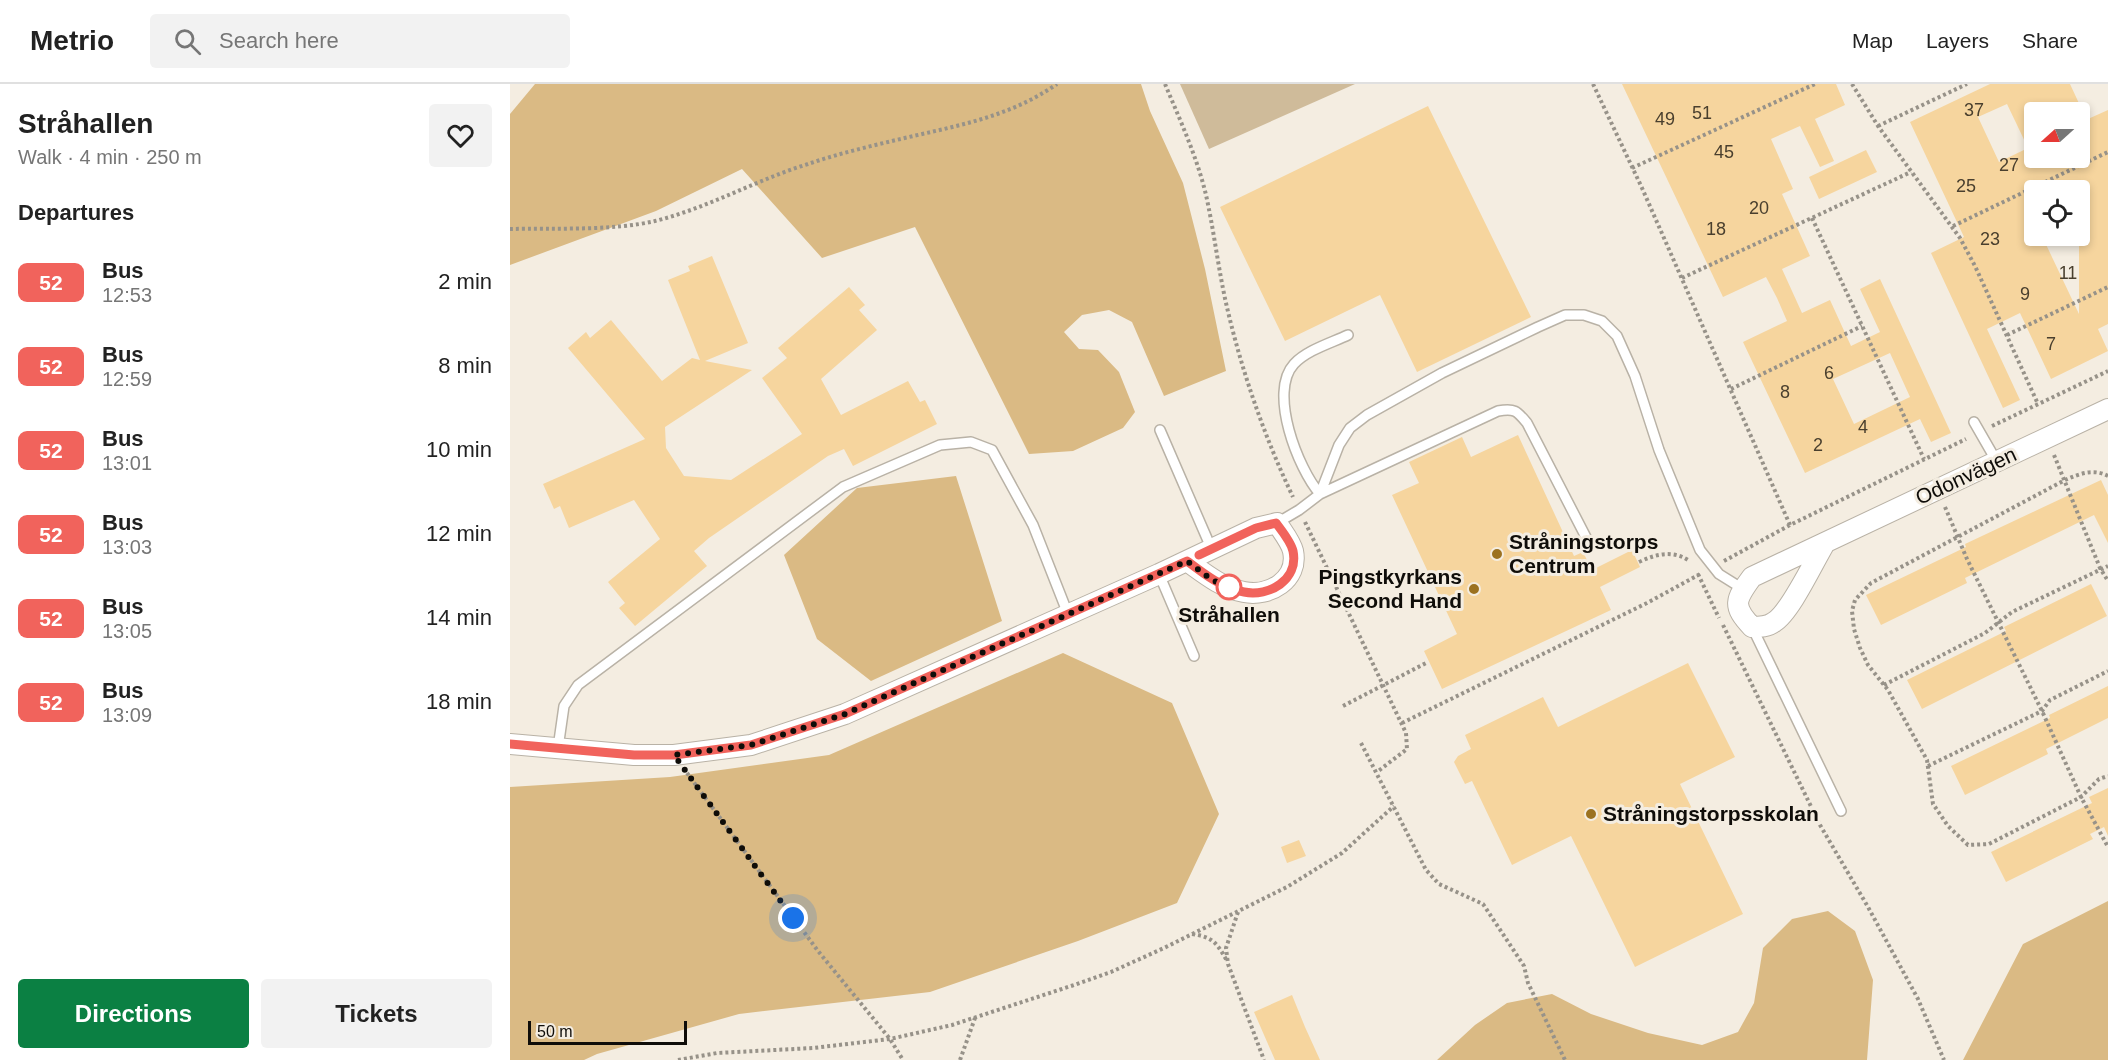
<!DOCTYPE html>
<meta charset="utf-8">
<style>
:root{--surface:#fff;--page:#f2f2f2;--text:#222;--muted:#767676;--line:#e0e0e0;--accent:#0b8043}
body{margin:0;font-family:Helvetica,sans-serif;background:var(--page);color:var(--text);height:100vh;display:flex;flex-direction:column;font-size:22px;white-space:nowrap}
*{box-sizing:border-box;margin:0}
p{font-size:20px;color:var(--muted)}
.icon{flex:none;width:33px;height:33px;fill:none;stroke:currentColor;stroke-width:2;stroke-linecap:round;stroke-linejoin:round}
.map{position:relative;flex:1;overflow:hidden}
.panel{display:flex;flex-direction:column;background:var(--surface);width:510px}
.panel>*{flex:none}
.badge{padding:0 12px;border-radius:9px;font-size:21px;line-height:39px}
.needle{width:39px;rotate:249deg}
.tools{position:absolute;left:1514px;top:18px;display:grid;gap:12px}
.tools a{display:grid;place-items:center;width:66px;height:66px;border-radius:6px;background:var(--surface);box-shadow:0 3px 9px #0003;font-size:30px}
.scale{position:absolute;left:18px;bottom:15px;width:159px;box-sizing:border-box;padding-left:6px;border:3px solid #0f0d09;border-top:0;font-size:16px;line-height:21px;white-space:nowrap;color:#0f0d09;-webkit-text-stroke:4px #f4ede1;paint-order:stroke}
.you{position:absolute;width:30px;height:30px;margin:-15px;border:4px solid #fff;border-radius:50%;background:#1a73e8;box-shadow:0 0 0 9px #1a73e833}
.map>.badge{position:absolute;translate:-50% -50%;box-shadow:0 0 0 3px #fff}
h2{padding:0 18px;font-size:22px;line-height:54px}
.round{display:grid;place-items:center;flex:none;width:63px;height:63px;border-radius:6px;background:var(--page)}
.headline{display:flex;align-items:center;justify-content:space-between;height:102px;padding:0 18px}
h1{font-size:28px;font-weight:800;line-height:45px}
.button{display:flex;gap:12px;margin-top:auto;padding:12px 18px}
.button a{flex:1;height:69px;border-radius:6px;background:var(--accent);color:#fff;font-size:24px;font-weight:800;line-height:69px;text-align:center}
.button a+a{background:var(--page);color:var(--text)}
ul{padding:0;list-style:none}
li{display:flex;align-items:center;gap:18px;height:84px;padding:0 18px}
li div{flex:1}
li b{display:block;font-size:22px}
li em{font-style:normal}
li .badge{min-width:66px;font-weight:700;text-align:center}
header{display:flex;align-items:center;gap:36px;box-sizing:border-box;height:84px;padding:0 30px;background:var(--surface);border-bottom:2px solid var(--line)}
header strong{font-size:28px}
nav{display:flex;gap:33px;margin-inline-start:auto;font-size:21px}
.search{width:420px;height:54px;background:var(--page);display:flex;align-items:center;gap:15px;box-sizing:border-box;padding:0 21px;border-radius:6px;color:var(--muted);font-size:22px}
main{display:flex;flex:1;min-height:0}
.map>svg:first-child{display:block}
.green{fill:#cfbb9a}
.forest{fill:#daba84}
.building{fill:#f6d59e;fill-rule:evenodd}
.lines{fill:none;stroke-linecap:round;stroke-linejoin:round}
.service-casing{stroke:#b9b2a6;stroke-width:12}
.minor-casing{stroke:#b9b2a6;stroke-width:22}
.path{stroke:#979289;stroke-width:4;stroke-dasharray:3 3;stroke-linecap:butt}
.service{stroke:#fff;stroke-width:9}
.minor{stroke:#fff;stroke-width:20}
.line-casing{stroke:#fff;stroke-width:14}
.line{stroke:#f1635c;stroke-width:9}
.walk{stroke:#0f0d09;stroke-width:6;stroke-dasharray:0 10.8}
.poi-dot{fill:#9c7220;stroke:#f4ede1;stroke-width:2}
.stop-dot{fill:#fff;stroke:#f1635c;stroke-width:3}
.labels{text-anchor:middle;stroke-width:6;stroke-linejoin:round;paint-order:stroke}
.number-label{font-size:18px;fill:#493f2e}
.street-label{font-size:21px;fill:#0f0d09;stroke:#f4ede1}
.poi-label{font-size:21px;font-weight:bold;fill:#0f0d09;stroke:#f4ede1;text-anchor:start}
.stop-label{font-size:21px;font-weight:bold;fill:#0f0d09;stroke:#f4ede1}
</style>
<header>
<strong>Metrio</strong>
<div class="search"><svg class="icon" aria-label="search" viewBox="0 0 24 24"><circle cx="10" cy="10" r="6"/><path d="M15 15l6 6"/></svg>Search here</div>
<nav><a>Map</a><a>Layers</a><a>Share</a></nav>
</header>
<main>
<section class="panel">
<div class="headline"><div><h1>Stråhallen</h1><p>Walk · 4 min · 250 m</p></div><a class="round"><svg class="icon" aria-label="heart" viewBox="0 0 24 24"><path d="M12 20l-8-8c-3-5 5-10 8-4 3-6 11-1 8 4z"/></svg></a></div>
<h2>Departures</h2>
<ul>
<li><span class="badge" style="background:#f1635c;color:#fff">52</span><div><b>Bus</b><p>12:53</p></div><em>2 min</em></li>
<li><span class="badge" style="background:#f1635c;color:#fff">52</span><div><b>Bus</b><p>12:59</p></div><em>8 min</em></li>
<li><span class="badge" style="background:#f1635c;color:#fff">52</span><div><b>Bus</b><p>13:01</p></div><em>10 min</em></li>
<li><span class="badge" style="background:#f1635c;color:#fff">52</span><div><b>Bus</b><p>13:03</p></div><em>12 min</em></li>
<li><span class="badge" style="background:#f1635c;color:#fff">52</span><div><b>Bus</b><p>13:05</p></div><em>14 min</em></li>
<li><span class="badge" style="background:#f1635c;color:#fff">52</span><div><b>Bus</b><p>13:09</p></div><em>18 min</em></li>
</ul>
<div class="button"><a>Directions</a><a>Tickets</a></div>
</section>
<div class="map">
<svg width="1598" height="976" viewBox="0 0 1598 976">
<rect width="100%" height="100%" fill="#f4ede1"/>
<!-- green -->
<path class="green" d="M670,0H845L699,65Z"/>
<!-- forest -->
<path class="forest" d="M25,0H631L640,27L673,99L695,185L716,287L654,312L622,238L599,226L572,231L554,248L569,265L588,266L609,288L625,328L613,344L563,367L519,370L405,143L312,174L232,85L146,127L0,181V30Z
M446,392L492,537L361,597L307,555L274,471L347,404Z
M553,569L662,619L709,730L667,819L568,857L420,908L229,930L87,970L74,976H0V703L160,693L319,671Z
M1598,817V976H1453L1513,860Z
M1318,827L1345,847L1363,896L1357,976H927L965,941L997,919L1042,910L1081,930L1138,949L1192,961L1228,948L1244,919L1253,864L1282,835Z"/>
<!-- building -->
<path class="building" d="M1112,0H1326L1335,21L1305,35L1324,77L1310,83L1290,42L1261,55L1283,105L1272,110L1300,172L1272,185L1292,229L1320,216L1341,262L1370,248L1350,205L1370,195L1441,349L1421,358L1410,335L1295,389L1233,258L1277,237L1267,214L1256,193L1213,213ZM1380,269L1400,313L1344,340L1323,295Z
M1480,0H1560L1573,28H1554L1551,21L1535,28H1524V74H1569V39L1598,26V240L1588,245L1598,267L1541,295L1510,229L1477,245L1510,316L1493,324L1421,169L1454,153L1400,38ZM1497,20L1518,64L1489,78L1468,33ZM1524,106H1569V230L1532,152H1524Z
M918,22L1021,233L907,288L870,211L775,257L710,123Z
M1356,66L1367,88L1309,115L1299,93Z
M202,172L238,259L195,277L242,286L155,343L156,364L174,392L221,396L292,350L252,294L277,274L268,264L339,203L355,221L349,226L367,246L311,295L331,331L398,297L410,318L415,316L427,340L343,382L334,365L318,372L199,454L184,467L197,482L125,542L109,524L115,519L98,498L150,455L124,416L59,444L50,422L44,425L33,400L135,355L58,264L76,248L80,254L101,236L152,297L182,274L190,276L158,196L180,187L178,182Z
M1008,351L1064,472L1073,468L1082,486L1122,466L1130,483L1090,503L1101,526L932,605L914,567L947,550L882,411L909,399L899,378L952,353L961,373Z
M1591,396L1598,411V459L1584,431L1455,494L1457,499L1371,541L1356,511L1456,463L1455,460Z
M1581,500L1597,532L1412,625L1397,596L1496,547L1494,543Z
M1178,579L1225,673L1170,700L1233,830L1125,883L1061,752L1002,781L962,697L955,700L944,678L948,672L961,665L955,651L1033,613L1048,643Z
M1598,602V634L1536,665L1538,670L1455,711L1441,682L1540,634L1539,631Z
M1598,704V752L1594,743L1580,750L1583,755L1496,798L1481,768L1582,719L1579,713Z
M789,756L796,772L777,779L771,763Z
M782,911L795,943L810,976H765L744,928Z"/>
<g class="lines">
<defs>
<path id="service" d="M838,251C821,259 797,266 784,280C758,308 788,385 810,410L988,327C1005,324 1007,327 1017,339L1080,461
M1464,338L1487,378
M650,346L702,466
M767,439L789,426L810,410L829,361L840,344L857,331L932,289L1028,243L1055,231H1074L1092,237L1107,252L1125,292L1149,366L1190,466L1209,490L1233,505
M649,490L684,572
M1242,543L1331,727
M48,664L54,622L68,601L333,403L430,361L461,358L482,366L523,441L558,530"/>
<path id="minor" d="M1315,459C1304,477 1280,529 1264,538C1258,543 1250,543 1242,543C1222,522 1225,516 1242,493L1598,325
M0,660L124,671H164L241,661L335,630L649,490L746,444L767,439C772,447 781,458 783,467C789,496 759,513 734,508C712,504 695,490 677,477"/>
</defs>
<!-- service casing -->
<use href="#service" class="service-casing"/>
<!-- minor casing -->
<use href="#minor" class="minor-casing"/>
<!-- path -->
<path class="path" d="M655,0C670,36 687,73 696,111C704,147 708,183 716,219C731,285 754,352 783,413
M1083,0L1132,104L1280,441
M1342,0L1368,42L1450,154L1465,182L1528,320
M1368,42L1457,0
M1122,84L1305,0
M1302,134L1414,375
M1443,142L1598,68
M0,145C44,144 103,147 145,137C198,124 246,96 298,80C330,69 365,61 399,53C451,41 501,32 547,0
M1172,194L1401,88
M1497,251L1598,203
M1221,305L1352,242
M1482,342L1598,287
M1544,371L1590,484L1598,497
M1598,392C1583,384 1569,390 1555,396L1361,499L1345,516L1342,527L1344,545L1350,564L1358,581L1378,606L1417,676L1423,720L1438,742L1458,761L1479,760L1571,713L1589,695L1598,692
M1435,423L1457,475L1532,627L1571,713L1598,763
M795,438L896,649L897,665L867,688
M1214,477L1280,441L1456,355
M1129,478C1146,470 1162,466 1178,476
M1188,490L1209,534
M1213,541L1310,741L1358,823L1408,915L1434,976
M1374,601L1475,549L1502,528L1598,482
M833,622L918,578
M892,639L1137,519L1192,489
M851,659L916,786L929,800L973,820L1014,882L1018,899L1055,976
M1418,682L1532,627L1540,616L1598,587
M177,689L308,867L380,955L393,976
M728,828L716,864L718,880L754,976
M682,850C703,853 707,859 717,877
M168,976L207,969L303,964L380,955L442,941L561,902L601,888L654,864L777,803L832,769L884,722
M450,976L465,934"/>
<!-- service -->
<use href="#service" class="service"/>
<!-- minor -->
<use href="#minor" class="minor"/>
</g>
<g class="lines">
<defs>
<path id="line" d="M0,660L124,671H164L241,661L335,630L677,477C694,490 712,504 734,508C759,513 789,496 783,467C781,458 772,447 766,439L746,444L689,471"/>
</defs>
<!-- line casing -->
<use href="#line" class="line-casing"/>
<!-- line -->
<use href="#line" class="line"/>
<!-- walk -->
<path class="walk" d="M283,834L164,671L241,661L335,630L677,477L702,496L719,503"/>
</g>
<!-- markers -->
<g class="poi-dot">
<circle cx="987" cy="470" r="6"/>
<circle cx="964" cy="505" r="6"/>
<circle cx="1081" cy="730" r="6"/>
</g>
<circle class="stop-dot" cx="719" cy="503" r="12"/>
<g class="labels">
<!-- number labels -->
<g class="number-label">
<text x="1464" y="32">37</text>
<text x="1192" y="35">51</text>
<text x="1155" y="41">49</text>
<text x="1214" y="74">45</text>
<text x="1499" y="87">27</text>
<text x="1456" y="108">25</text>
<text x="1249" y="130">20</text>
<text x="1206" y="151">18</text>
<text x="1480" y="161">23</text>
<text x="1558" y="195">11</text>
<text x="1515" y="216">9</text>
<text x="1541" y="266">7</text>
<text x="1319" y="295">6</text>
<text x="1275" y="314">8</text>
<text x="1353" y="349">4</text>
<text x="1308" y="367">2</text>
</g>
<!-- street labels -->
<g class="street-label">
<text transform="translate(1456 392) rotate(-25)" y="7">Odonvägen</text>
</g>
<!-- poi labels -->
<g class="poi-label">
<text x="999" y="465">Stråningstorps<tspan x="999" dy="24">Centrum</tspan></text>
<text x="952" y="500" text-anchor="end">Pingstkyrkans<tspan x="952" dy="24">Second Hand</tspan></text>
<text x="1093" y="737">Stråningstorpsskolan</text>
</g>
<!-- stop labels -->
<g class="stop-label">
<text x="719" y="538">Stråhallen</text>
</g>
</g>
</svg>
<div class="tools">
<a><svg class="needle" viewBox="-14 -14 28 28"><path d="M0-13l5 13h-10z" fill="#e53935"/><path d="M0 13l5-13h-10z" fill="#767676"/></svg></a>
<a><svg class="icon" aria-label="locate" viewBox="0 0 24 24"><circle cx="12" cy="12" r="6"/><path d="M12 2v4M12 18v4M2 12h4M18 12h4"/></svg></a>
</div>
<div class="scale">50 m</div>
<div class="you" style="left:283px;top:834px"></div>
</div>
</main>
